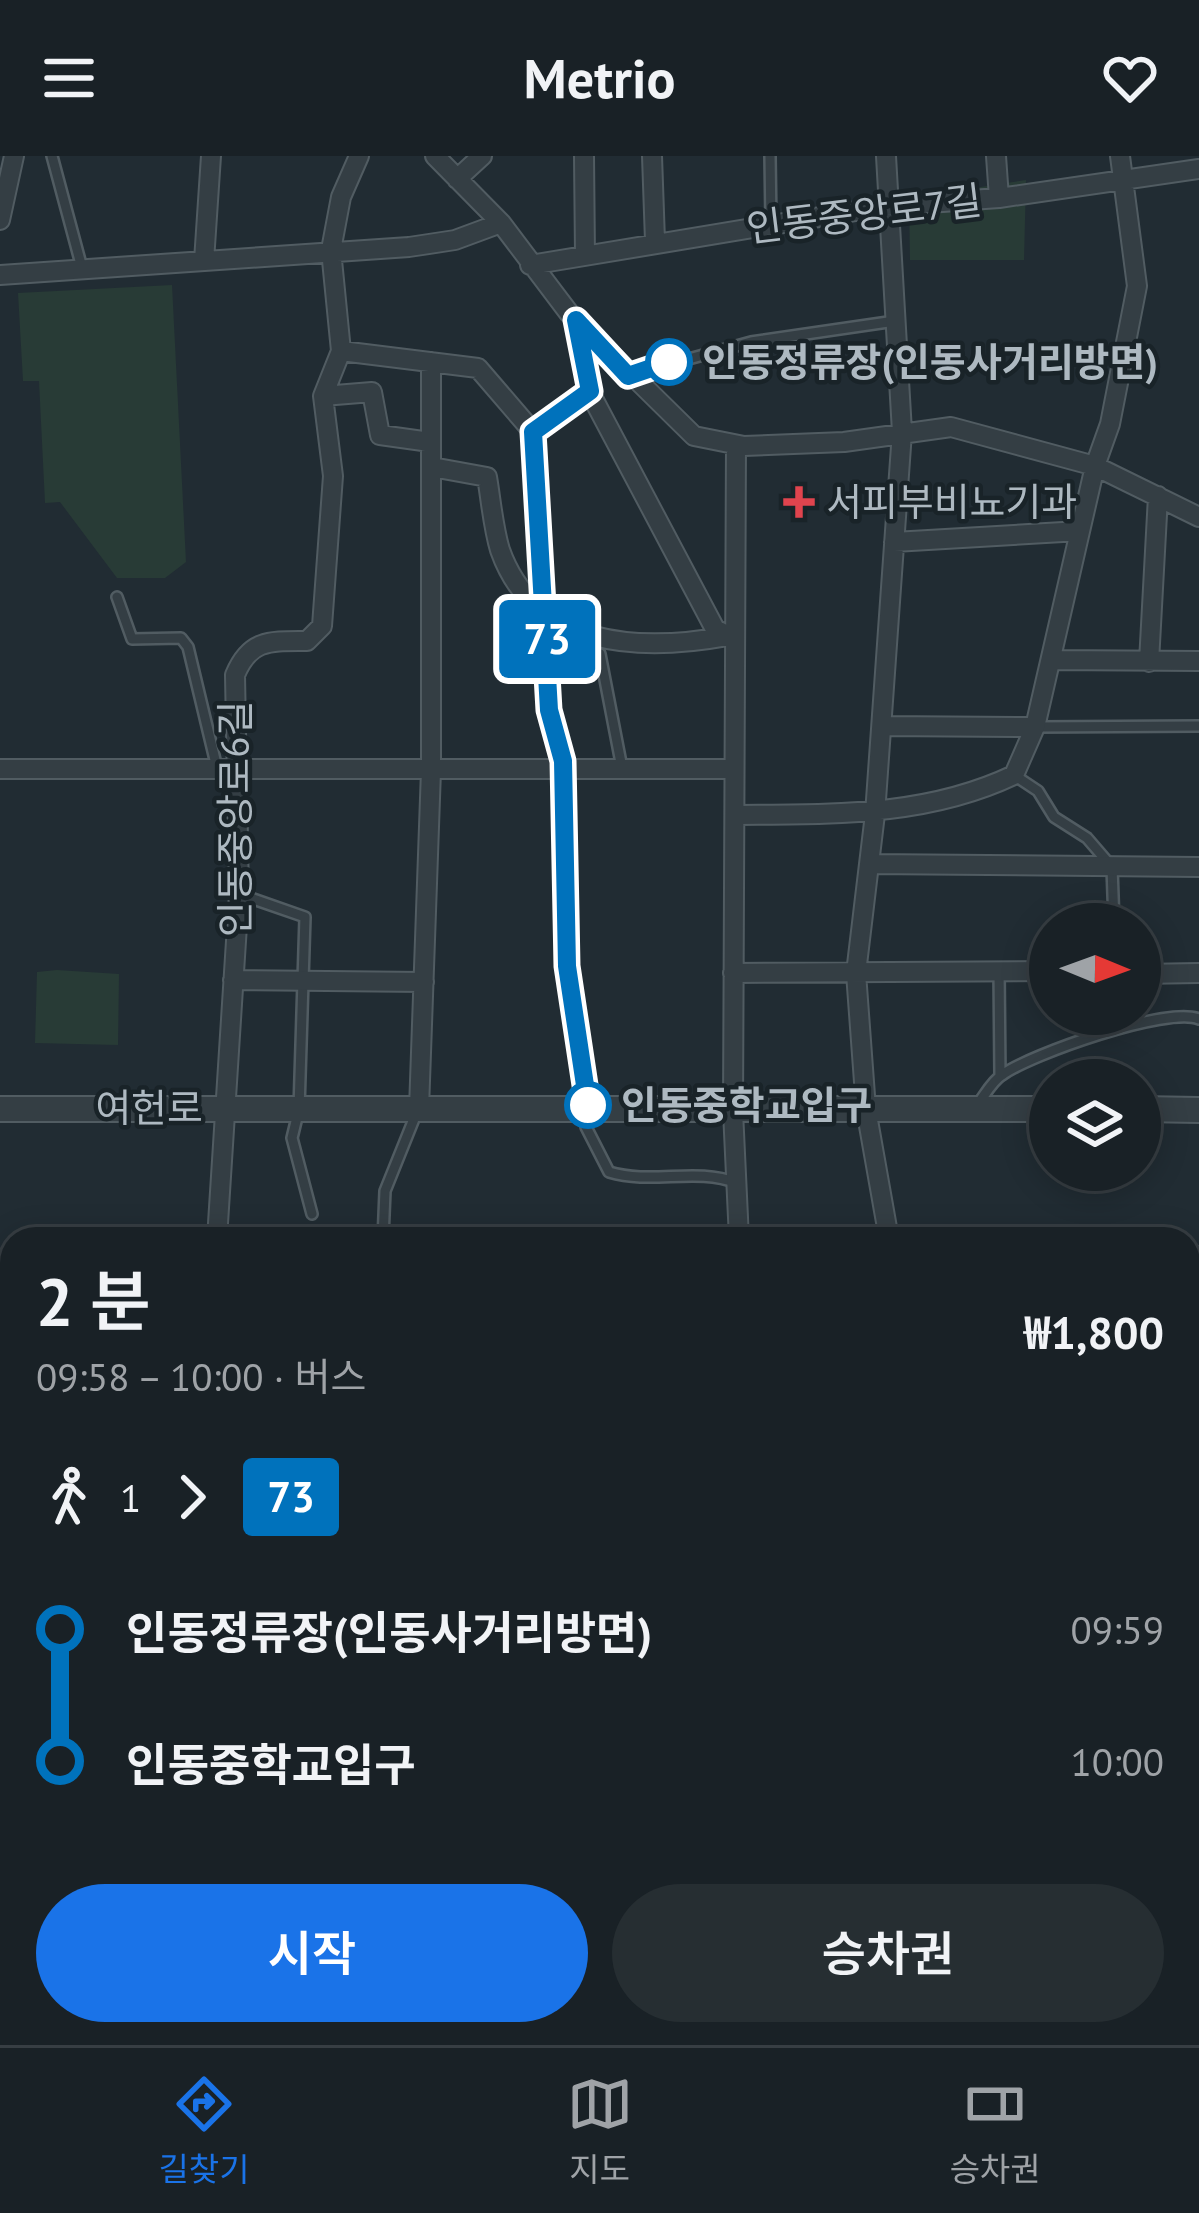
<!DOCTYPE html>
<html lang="ko">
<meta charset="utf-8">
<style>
:root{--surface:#192126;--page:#262e32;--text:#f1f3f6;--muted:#9fa3a7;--line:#373e43;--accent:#1a73e8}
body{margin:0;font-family:"PT Sans","Noto Sans KR",sans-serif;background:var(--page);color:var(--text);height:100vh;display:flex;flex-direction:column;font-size:45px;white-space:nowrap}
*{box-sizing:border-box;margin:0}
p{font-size:39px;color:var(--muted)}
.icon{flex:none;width:66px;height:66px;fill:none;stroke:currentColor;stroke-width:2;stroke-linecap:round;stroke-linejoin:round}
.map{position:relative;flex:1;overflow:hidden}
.panel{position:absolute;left:0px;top:1071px;width:1200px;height:819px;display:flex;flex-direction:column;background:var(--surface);border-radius:36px 36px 0 0;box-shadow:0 6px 30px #0003,0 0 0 3px var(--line)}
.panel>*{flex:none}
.badge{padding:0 24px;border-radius:9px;font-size:42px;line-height:78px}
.needle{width:78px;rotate:91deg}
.tools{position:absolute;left:1029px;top:747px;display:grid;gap:24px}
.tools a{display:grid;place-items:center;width:132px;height:132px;border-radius:50%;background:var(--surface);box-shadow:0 6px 30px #0003,0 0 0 3px var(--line);font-size:60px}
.map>.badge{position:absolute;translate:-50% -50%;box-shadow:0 0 0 6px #fff}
.legs{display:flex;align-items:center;gap:18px;height:132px;padding:0 36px;font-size:39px}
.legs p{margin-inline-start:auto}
.headline{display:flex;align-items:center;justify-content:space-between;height:204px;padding:0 36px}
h1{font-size:66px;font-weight:600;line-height:90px}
.action{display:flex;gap:24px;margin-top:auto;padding:24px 36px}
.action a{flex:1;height:138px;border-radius:72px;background:var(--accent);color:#fff;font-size:48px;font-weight:600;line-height:138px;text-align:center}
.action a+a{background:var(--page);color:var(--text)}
ul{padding:0 36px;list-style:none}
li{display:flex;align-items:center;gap:42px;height:132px;font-size:45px}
li i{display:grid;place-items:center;width:18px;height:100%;margin:0 15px;background:currentColor}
li i::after{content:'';width:30px;height:30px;margin:-15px;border:9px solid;border-radius:50%;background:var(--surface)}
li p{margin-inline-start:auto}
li:first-child i{background:linear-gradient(#0000 50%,currentColor 0)}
li:last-child i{background:linear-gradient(currentColor 50%,#0000 0)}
header{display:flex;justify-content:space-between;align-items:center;height:156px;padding:0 36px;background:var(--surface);font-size:54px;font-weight:600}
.tab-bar{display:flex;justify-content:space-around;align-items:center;height:168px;border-top:3px solid var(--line);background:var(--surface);font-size:33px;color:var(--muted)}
.tab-bar a{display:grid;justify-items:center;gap:6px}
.tab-bar .current{color:var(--accent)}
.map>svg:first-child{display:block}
.green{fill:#283b36}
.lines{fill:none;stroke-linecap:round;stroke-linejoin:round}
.service-casing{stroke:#515c62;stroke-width:14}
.minor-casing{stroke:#515c62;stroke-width:22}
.tertiary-casing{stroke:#515c62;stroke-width:28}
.service{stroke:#343e44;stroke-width:9}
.minor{stroke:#343e44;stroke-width:18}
.tertiary{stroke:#343e44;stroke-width:24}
.line-1-casing{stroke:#fff;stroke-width:27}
.line-1{stroke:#0072bc;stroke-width:18}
.stop-1-dot{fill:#fff;stroke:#0072bc;stroke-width:6}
.health-dot{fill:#e0444e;stroke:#192328;stroke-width:4.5}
.labels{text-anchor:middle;stroke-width:9;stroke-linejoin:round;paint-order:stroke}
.street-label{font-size:39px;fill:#aeb9c1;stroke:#192328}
.stop-label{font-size:39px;font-weight:bold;fill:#aeb9c1;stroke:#192328;text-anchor:start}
.poi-label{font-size:39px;fill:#aeb9c1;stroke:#192328;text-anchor:start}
</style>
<header><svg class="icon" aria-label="menu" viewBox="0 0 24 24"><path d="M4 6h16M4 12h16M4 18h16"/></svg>Metrio<svg class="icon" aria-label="heart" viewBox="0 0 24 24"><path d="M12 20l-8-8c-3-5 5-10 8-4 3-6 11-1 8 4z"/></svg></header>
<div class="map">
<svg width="1199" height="1889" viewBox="0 0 1199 1889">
<rect width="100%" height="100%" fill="#212c33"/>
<!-- green -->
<path class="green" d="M1026,24L1024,104H910L909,42Z
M172,129L186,406L165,422H117L60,346L45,347L39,225H23L18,137Z
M57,814L119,818L118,889L35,887L37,816Z
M1188,1674L1199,1681V1889H1122L1121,1878H1188Z"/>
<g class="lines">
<defs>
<path id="service" d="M52,0L82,112
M770,0L771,67
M630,219L751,186L895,165
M117,441L132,483L181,482L188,491L217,612
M547,494L600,498L622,612
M1036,571L1199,570
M1014,619L1038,635L1054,661L1087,682L1112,711L1114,768
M239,738L305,761L299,953L292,982L312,1058
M999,813L1000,920
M978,948C985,939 992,925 1002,919C1031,898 1168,850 1199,863
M589,956L586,971L609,1016C653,1029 695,1011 737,1027
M383,1083L385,1035L416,958
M1188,1276L1199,1293
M1056,1878L1059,1889
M224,1889L244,1878"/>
<path id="minor" d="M435,0L501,67L569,157L694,280L744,290L844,286L951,271L1095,310L1199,361
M584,0L585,99
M652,0L655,85
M886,0L902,276L875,658L856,817L866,953L889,1083
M996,0L999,42
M457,23L482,0
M0,64L14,0
M204,105L211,0
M530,109L886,50L999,42L1199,13
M0,119L409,91L455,84L501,67
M576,164L589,235L715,473L732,482
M341,195L478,212L533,276
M323,240L372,236L380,279L430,286
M736,289L733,955L739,1083
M432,311L487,321C491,344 493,371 500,394C535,493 641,496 728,480
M894,386L1080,375
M1051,504L1199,505
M1149,506L1158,340
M882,570L1035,571
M0,613H733
M735,659C831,658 926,661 1014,619L1035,571L1095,310L1110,268L1137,130L1120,0
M869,708L1199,711
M733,817L1050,815
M1140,818L1199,817
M233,824L424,826
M419,953L431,614V206
M589,956L567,810L564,606L549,554L533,276L589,235
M217,1083L239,738L235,519C250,483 270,485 307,485L322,470L333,320L323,240L341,195L331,94L341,41L359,0
M1188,1100H1199
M1188,1222H1199"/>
<path id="tertiary" d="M0,953H1050
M1140,953L1199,954"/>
</defs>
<!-- service casing -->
<use href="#service" class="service-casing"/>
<!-- minor casing -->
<use href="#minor" class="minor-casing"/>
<!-- tertiary casing -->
<use href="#tertiary" class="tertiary-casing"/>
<!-- service -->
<use href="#service" class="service"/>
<!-- minor -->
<use href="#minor" class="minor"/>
<!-- tertiary -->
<use href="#tertiary" class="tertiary"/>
</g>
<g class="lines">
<defs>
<path id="line-1" d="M588,949L567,810L563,605L549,554L533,276L590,235L576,164L628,220L669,206"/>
</defs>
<!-- line-1 casing -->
<use href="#line-1" class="line-1-casing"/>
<!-- line-1 -->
<use href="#line-1" class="line-1"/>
</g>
<!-- markers -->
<g class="stop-1-dot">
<circle cx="669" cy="206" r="21"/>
<circle cx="588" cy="949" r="21"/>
</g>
<path class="health-dot" d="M793 328h12v12h12v12h-12v12h-12v-12h-12v-12h12z"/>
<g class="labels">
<!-- street labels -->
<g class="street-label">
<text transform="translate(864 58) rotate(-7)" y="14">인동중앙로7길</text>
<text transform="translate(235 663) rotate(-90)" y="14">인동중앙로6길</text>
<text x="149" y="966">여헌로</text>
</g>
<!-- stop labels -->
<g class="stop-label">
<text x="702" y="220">인동정류장(인동사거리방면)</text>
<text x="621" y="963">인동중학교입구</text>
</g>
<!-- poi labels -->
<g class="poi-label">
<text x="826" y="360">서피부비뇨기과</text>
</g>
</g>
</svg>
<div class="tools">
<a><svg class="needle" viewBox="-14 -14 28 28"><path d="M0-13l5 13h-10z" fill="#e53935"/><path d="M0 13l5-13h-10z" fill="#9fa3a7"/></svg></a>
<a><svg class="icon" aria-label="layers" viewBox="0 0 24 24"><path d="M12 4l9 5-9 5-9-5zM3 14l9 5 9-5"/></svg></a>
</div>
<b class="badge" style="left:547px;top:483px;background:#0072bc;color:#fff">73</b>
<section class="panel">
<div class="headline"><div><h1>2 분</h1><p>09:58 – 10:00 · 버스</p></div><b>₩1,800</b></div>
<div class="legs"><svg class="icon" aria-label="walk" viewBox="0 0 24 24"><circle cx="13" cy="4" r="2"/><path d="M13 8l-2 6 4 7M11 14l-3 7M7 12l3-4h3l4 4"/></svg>1<svg class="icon" aria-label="forward" viewBox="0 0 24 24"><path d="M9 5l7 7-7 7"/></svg><b class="badge" style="background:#0072bc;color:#fff">73</b></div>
<ul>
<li><i style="color:#0072bc"></i><b>인동정류장(인동사거리방면)</b><p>09:59</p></li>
<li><i style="color:#0072bc"></i><b>인동중학교입구</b><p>10:00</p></li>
</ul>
<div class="action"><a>시작</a><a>승차권</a></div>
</section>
</div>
<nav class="tab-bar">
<a class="current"><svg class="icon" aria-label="directions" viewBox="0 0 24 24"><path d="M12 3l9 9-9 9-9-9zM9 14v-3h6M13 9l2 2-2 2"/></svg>길찾기</a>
<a><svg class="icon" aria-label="map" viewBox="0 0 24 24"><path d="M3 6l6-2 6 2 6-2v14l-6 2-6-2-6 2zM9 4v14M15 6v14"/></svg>지도</a>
<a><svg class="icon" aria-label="tickets" viewBox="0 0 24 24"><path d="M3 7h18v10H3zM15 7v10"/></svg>승차권</a>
</nav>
